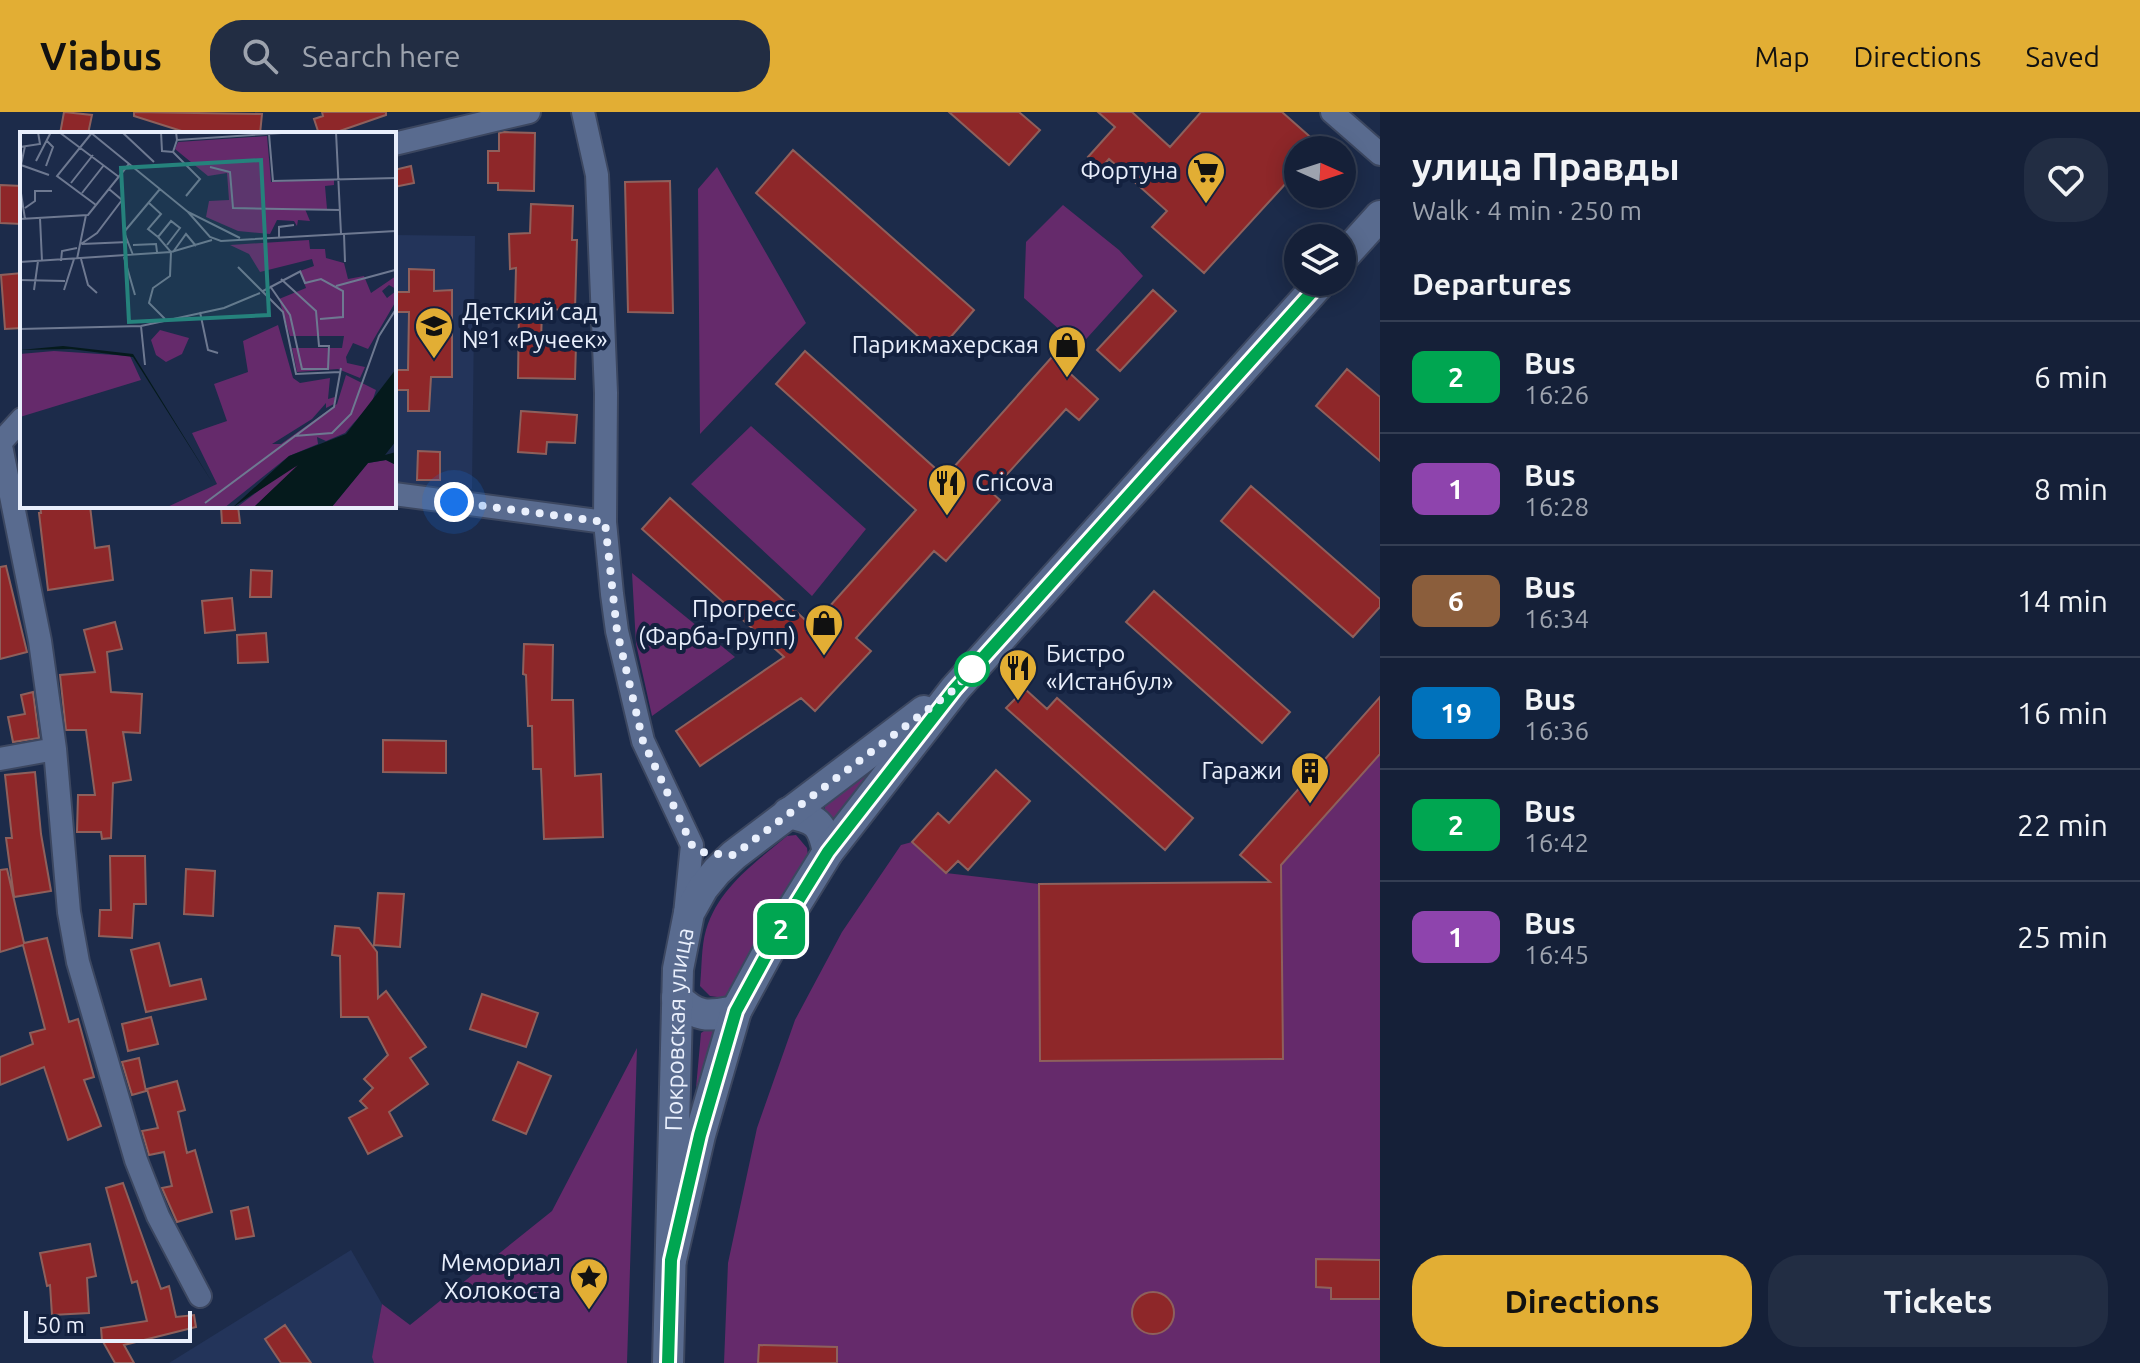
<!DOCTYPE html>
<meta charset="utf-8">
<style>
:root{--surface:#152038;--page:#222d43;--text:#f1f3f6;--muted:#9da3ae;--line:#343e53;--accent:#e2ae34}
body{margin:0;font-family:Ubuntu,sans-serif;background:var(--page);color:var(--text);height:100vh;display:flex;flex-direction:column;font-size:30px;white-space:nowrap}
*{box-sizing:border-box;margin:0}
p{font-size:26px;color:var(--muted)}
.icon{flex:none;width:44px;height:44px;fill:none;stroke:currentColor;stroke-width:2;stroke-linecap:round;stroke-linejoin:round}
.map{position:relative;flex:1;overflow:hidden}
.side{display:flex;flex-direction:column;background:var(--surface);width:760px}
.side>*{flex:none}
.badge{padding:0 16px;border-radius:12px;font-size:28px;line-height:52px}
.needle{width:52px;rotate:93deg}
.controls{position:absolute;left:1284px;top:24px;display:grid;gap:16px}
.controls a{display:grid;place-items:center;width:72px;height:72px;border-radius:50%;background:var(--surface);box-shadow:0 4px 20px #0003,0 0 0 2px var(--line);font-size:40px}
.scale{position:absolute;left:24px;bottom:20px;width:168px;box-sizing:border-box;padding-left:8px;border:4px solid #e9effc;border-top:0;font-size:22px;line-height:28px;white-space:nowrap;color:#e9effc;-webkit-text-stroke:6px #13213f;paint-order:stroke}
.you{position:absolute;width:40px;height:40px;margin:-20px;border:6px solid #fff;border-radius:50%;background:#1a73e8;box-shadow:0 0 0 12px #1a73e833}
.map>.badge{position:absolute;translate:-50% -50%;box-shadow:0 0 0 4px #fff}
h2{padding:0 32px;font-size:30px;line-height:72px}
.round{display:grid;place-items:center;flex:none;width:84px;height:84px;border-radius:32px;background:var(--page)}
.overview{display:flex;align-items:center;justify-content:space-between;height:136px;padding:0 32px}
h1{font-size:38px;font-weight:600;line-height:60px}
.button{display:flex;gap:16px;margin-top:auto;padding:16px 32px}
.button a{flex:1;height:92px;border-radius:32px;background:var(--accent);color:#111;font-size:32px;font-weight:600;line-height:92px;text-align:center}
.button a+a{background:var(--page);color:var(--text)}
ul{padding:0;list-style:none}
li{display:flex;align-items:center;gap:24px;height:112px;padding:0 32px;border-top:2px solid var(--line)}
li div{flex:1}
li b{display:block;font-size:30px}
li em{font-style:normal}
li .badge{min-width:88px;font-weight:700;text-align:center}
header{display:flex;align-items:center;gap:48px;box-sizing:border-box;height:112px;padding:0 40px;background:var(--accent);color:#111}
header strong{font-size:38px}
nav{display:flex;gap:44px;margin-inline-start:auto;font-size:28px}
.search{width:560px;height:72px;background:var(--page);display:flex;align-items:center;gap:20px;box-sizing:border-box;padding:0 28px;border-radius:32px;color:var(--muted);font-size:30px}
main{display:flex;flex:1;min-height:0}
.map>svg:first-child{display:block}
.built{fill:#23345a}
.green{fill:#652a6b}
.building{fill:#8e2729;stroke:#8e605c;stroke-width:2}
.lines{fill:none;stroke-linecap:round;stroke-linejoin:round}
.minor-casing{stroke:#3c4760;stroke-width:26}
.secondary-casing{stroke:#3c4760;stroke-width:34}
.minor{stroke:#596b8f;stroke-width:22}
.secondary{stroke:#596b8f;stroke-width:30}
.line-casing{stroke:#fff;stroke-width:18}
.line{stroke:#00a651;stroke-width:12}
.walk{stroke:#e9effc;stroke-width:8;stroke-dasharray:0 14.4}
.stop-dot{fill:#fff;stroke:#00a651;stroke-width:4}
.labels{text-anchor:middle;stroke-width:8;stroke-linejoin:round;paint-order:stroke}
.poi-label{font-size:24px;fill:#e9effc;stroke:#13213f;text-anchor:end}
.street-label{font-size:24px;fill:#e9effc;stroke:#13213f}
.inset-road{fill:none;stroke:#6e7991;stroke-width:2}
.view{fill:#25827c;fill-opacity:0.15;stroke:#25827c;stroke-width:4}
.inset-edge{fill:none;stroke:#e9effc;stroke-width:4}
</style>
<header>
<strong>Viabus</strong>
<div class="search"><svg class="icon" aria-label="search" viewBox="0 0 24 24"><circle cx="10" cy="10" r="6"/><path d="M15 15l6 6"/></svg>Search here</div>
<nav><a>Map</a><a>Directions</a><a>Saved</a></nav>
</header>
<main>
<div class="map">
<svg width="1380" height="1251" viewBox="0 0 1380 1251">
<rect width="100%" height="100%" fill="#1c2b4a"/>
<!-- built -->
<path class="built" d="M394,123L475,124L472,377L394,371Z
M351,1138L382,1192L373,1245L374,1251H169Z"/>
<!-- green -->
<path class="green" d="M717,55L806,211L700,322L698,77Z
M1063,93L1119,138L1143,164L1079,235L1024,186L1026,130Z
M751,314L866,417L812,484L691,372Z
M632,461L735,545L652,604L636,532Z
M1380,642V1251H724L728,1151L757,1016L795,908L842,820L901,733L912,730L946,761L1039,772L1040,948L1283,946L1282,771L1268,768Z
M871,659L836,706L825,705V694Z
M796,723L807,736L808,744L725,886L710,884L700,874C702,856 701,835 706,818C719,775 755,751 787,724Z
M710,915L716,919L715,927L696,976L701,921Z
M637,936L627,1251H374L372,1245L382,1192L410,1213L552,1099Z"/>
<!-- building -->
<path class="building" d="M64,0L92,3L88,22H60Z
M134,0L262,2L260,22H191L134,4Z
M322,0H386V3L331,22H319L314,7L323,4Z
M949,0H1019L1040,18L1009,53Z
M1098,0H1132L1170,35L1201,0H1282L1325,38H1298V58L1204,161L1152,115L1167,99L1109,47L1101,56L1088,45L1115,15Z
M504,20L535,21L534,79L498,78V71H488V39H499V21Z
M793,38L974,198L937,241L756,81Z
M411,54L414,71L394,75V58Z
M670,69L673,201L628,200L625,70Z
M0,73L22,74V112L0,111Z
M531,92L573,94L572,128H577L575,198L542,197L541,231L576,232L575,267L518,266L519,197L515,196L516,156L510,157L509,122L530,121Z
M409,157L434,158V179L452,178V265H431L429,299H408V278H394V258H408L409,200H394V180H409Z
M22,161V216L5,217L1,163Z
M1153,178L1176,199L1120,259L1097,238Z
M805,239L945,365L1052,245L1098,287L1079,308L1066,297L991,380L1000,388L946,449L934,439L856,526L871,539L815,599L801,586L700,654L676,619L784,545L642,417L670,386L812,514L916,398L776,272Z
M1347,257L1380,285V349L1316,294Z
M521,299L577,303L575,331L547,330L546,342L518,340Z
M418,339L440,340V368H417Z
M1251,374L1380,487V495L1353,525L1221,409Z
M40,394H90L95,436L109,434L113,468L48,478L39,401H41Z
M238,394L240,411H222L221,395Z
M6,454L27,540L0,547V455Z
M251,458L272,459L271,485H250Z
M1154,479L1290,600L1262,631L1126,510Z
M232,486L235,518L205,521L202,489Z
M115,510L122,537L107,540L111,580L142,582L140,621L123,620L131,668L113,671L111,726L102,727L101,720H77L78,683H95L86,618H66L60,563L95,560L84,518Z
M266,521L268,550L238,551L237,523Z
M524,532L553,533L552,588H573L575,664L601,662L603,725L544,727L541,657H533L532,614H528L526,563L523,562Z
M1025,577L1047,597L1057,586L1193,706L1165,738L1006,596Z
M33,580L39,626L13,630L8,605L25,602L21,583Z
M1380,585V642L1281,753L1283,947L1040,949L1039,772L1270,770L1240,743Z
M383,628L446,629V661L383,660Z
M996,658L1030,689L968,758L958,749L946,761L912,730L938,701L949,711Z
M35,660L41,722L51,779L14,785L6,726H12L5,663Z
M110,744H145L146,792H134L132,826L99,824L100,798H111Z
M7,757L24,831L47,826L69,910L78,907L94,965L84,968L101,1014L68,1028L44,955L0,973V945L33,932L30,921L45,917L23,833L0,840V758Z
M186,757L215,759L213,804L184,802Z
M378,781L404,782L400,835L374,833Z
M335,814L359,816L377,840L378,886L386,879L426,935L410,946L428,972L389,1000L402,1024L368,1042L349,1006L367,996L360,989L373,976L364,967L388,943L368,905H341L340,844L332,843Z
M159,831L170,874L201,867L206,887L146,900L131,838Z
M482,882L538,901L526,935L470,917Z
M151,905L158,932L128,939L122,912Z
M139,946L146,979L132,983L122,950Z
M518,950L551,964L526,1022L493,1008Z
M177,969L185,998L178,1000L187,1041L195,1038L212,1100L177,1110L162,1076L172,1074L164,1040L149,1043L142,1019L158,1016L147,977Z
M123,1071L161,1177L169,1174L176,1205L194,1203L196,1215L124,1233L134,1251H115L102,1228L101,1216L147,1209L137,1169L132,1171L106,1076Z
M248,1095L254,1124L236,1127L231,1099Z
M90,1132L96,1164L87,1166L89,1201L52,1203L50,1173L47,1174L40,1141Z
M1316,1147L1380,1148V1187H1331V1176L1316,1175Z
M1132 1201a21 21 0 1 1 42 0a21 21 0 1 1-42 0Z
M285,1213L311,1251H281L265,1227Z
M759,1233L837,1235V1251H758Z"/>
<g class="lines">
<defs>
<path id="minor" d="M583,0L597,63L606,281L605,410L612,482L617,519L643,629L692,733L685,802
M1332,0L1380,42
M394,32L529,0
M0,329L40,529L55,637L69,800L78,850L136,1048L158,1104L200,1184
M0,331L22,307
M394,382L605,410
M0,647L55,637"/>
<g id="secondary">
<path d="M1342,146L1380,104"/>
<path d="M788,701C817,707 822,711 828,740"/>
<path d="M677,886C699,907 708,904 736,899"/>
<path d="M671,1148L700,1023L736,899L781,816L828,740L955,577L1321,170"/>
<path id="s1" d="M668,1251L678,857L689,801L703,776L717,759L734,743L924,599"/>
</g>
</defs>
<!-- minor casing -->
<use href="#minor" class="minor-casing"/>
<!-- secondary casing -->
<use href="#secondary" class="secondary-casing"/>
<!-- minor -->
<use href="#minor" class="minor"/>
<!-- secondary -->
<use href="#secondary" class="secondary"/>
</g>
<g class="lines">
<defs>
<path id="line" d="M668,1251L671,1148L700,1023L736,899L781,816L828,740L955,577L1321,170"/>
</defs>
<!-- line casing -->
<use href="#line" class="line-casing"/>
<!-- line -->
<use href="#line" class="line"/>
<!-- walk -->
<path class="walk" d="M454,390L605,410L617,519L643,629L692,733L705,741L734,743L955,577L972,557"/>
</g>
<!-- icons -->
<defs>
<symbol id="supermarket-pin" viewBox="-11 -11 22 30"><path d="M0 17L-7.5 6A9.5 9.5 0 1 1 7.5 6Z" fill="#e2ae34" stroke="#13213f"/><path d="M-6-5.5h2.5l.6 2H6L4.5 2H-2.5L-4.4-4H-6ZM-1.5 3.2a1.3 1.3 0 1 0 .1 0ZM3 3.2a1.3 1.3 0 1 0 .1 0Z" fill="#111"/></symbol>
<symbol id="school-pin" viewBox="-11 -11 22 30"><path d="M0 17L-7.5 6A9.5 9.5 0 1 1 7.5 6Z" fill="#e2ae34" stroke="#13213f"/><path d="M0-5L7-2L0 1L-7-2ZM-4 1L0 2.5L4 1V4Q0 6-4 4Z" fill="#111"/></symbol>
<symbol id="shop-pin" viewBox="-11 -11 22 30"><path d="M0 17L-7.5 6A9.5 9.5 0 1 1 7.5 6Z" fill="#e2ae34" stroke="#13213f"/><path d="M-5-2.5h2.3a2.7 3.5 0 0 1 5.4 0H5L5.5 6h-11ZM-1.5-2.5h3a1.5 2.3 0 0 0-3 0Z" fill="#111"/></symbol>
<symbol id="restaurant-pin" viewBox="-11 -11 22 30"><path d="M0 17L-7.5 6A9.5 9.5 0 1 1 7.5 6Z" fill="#e2ae34" stroke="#13213f"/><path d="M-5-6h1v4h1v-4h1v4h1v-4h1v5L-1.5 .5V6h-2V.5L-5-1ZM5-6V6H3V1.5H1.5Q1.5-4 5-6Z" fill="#111"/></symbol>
<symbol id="building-pin" viewBox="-11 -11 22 30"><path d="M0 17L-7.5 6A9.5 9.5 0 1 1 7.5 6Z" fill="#e2ae34" stroke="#13213f"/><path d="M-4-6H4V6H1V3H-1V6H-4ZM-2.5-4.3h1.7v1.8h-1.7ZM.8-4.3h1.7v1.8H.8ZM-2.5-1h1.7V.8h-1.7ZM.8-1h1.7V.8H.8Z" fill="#111"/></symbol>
<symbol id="sight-pin" viewBox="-11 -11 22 30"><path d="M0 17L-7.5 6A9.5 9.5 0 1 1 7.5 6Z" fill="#e2ae34" stroke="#13213f"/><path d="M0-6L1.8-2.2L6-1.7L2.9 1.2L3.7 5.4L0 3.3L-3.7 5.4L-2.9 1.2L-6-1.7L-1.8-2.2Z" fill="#111"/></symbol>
</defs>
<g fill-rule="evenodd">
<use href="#supermarket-pin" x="1184" y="37" width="44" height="60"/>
<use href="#school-pin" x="412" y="192" width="44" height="60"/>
<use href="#shop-pin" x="1045" y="211" width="44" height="60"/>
<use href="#restaurant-pin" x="925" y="349" width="44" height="60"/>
<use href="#shop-pin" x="802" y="489" width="44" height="60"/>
<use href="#restaurant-pin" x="996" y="534" width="44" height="60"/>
<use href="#building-pin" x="1288" y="637" width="44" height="60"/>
<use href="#sight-pin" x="567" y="1143" width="44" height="60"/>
</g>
<!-- markers -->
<circle class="stop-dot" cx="972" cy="557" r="16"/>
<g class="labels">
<!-- poi labels -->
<g class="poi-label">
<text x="1178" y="67">Фортуна</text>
<text x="462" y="208" text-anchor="start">Детский сад<tspan x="462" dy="28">№1 «Ручеек»</tspan></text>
<text x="1039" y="241">Парикмахерская</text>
<text x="975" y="379" text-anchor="start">Cricova</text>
<text x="796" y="505">Прогресс<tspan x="796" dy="28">(Фарба-Групп)</tspan></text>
<text x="1046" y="550" text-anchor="start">Бистро<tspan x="1046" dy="28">«Истанбул»</tspan></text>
<text x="1282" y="667">Гаражи</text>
<text x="561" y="1159">Мемориал<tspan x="561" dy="28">Холокоста</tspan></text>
</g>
<!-- street labels -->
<g class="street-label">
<text dy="8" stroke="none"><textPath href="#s1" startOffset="334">Покровская улица</textPath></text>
</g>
</g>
<!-- overview -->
<g transform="translate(20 20)">
<rect width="376" height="376" fill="#1c2b4a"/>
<path d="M247,4L251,50L314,47V53L305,54L307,77H285L290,89L278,88L277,94L274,89L257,88L250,102L218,99L186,85L189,69L209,68L207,41L188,44L155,17L158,10ZM289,108L290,117H305L306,126L324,131L328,147L344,144L351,161L376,144V157L369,153L362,159L367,166L376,159V169L348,217L333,211L326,225L327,231L345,235L340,246L318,237L277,240L272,216H322L324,204H270L259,167L286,156L280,139L294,134L292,127L240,140L229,122L210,113ZM258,193L273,246L280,251L310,246L308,267L315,265L314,272L306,276V271L292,287L252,312H261L317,272L326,243L356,258L352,270L325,301L306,309L297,305L298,312L269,324L204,376H145L197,352L172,301L207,289L194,252L228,240L223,209ZM140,198L169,206L162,222L146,230L136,223L131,208ZM34,219L110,224L121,248L0,285V222ZM366,328L374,332L376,376H311L348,331ZM279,333L233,376H216L263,340Z" fill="#652a6b"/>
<path d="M43,214L113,222L192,350L113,225L51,217L0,218ZM376,237V309L365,323L376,320L375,376L374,332L366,328L348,331L311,376H233L278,333L212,376L269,324L326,302Z" fill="#051a1c"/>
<path class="inset-road" d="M39,0L99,45M70,0L168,80L220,106M102,0L134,30M141,0L142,19L153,20L157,8M156,0L157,8L277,0M316,0L321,102M71,2L37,44L76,73M249,2L253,49L376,46M26,8L33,15L26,34M5,14L1,33L29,43M0,15L20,12L18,0M153,20L180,47L166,64M16,29L31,0M190,35L210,40L213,76L320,78M51,51L73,23M0,55L5,87M62,61L84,33M129,71L141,82L128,97L138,105M5,76L15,69V59H32M168,80L190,105L201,109L376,99M20,86L22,129M0,87L68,83L109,32M324,102L325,130M259,106V95L274,93M61,112L77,101L102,68L89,57M62,112L108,110M113,113L136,112L137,120M153,120L166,102L176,114M113,123L104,100L140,57M104,125L115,163M57,127L66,83M61,127L68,153L77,161M41,129L42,119L57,116M0,130L151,120L192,108M218,135L263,180L276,242L320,240M280,139L285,151L301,147L323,159V185L300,187M0,148L45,149M250,154L270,183L282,237H308L309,214H299L296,179L261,147M316,154L375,138M14,158L18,129M44,158L54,127M243,159L281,139M180,180L188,218L198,221M145,187L129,171L133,156L150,144L151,120L138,105L151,89L160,96L147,113M121,194L125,233M0,197L121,194L204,176L240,161M274,304L312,301L331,282L359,204L376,177M185,371L314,275L321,236"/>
<path class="view" d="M241,28L249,183L109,190L101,36Z"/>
<rect width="376" height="376" class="inset-edge"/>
</g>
</svg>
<div class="controls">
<a><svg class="needle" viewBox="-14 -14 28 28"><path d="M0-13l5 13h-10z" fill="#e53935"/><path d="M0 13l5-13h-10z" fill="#9da3ae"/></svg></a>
<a><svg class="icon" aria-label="layers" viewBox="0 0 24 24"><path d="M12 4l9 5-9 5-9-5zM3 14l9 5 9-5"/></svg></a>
</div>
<div class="scale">50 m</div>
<div class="you" style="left:454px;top:390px"></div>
<b class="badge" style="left:781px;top:817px;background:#00a651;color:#fff">2</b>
</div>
<section class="side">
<div class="overview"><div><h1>улица Правды</h1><p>Walk · 4 min · 250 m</p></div><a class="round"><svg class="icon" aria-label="heart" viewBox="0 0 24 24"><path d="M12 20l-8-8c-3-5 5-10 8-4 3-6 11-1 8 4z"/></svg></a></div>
<h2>Departures</h2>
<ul>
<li><span class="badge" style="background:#00a651;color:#fff">2</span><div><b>Bus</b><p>16:26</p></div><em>6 min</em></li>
<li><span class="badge" style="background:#8e44ad;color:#fff">1</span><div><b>Bus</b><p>16:28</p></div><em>8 min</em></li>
<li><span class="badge" style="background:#8b5e3c;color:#fff">6</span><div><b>Bus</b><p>16:34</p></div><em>14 min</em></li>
<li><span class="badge" style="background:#0072bc;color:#fff">19</span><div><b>Bus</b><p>16:36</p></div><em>16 min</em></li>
<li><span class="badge" style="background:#00a651;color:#fff">2</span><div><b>Bus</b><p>16:42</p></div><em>22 min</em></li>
<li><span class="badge" style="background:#8e44ad;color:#fff">1</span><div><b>Bus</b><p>16:45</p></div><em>25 min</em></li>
</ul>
<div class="button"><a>Directions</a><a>Tickets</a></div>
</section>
</main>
